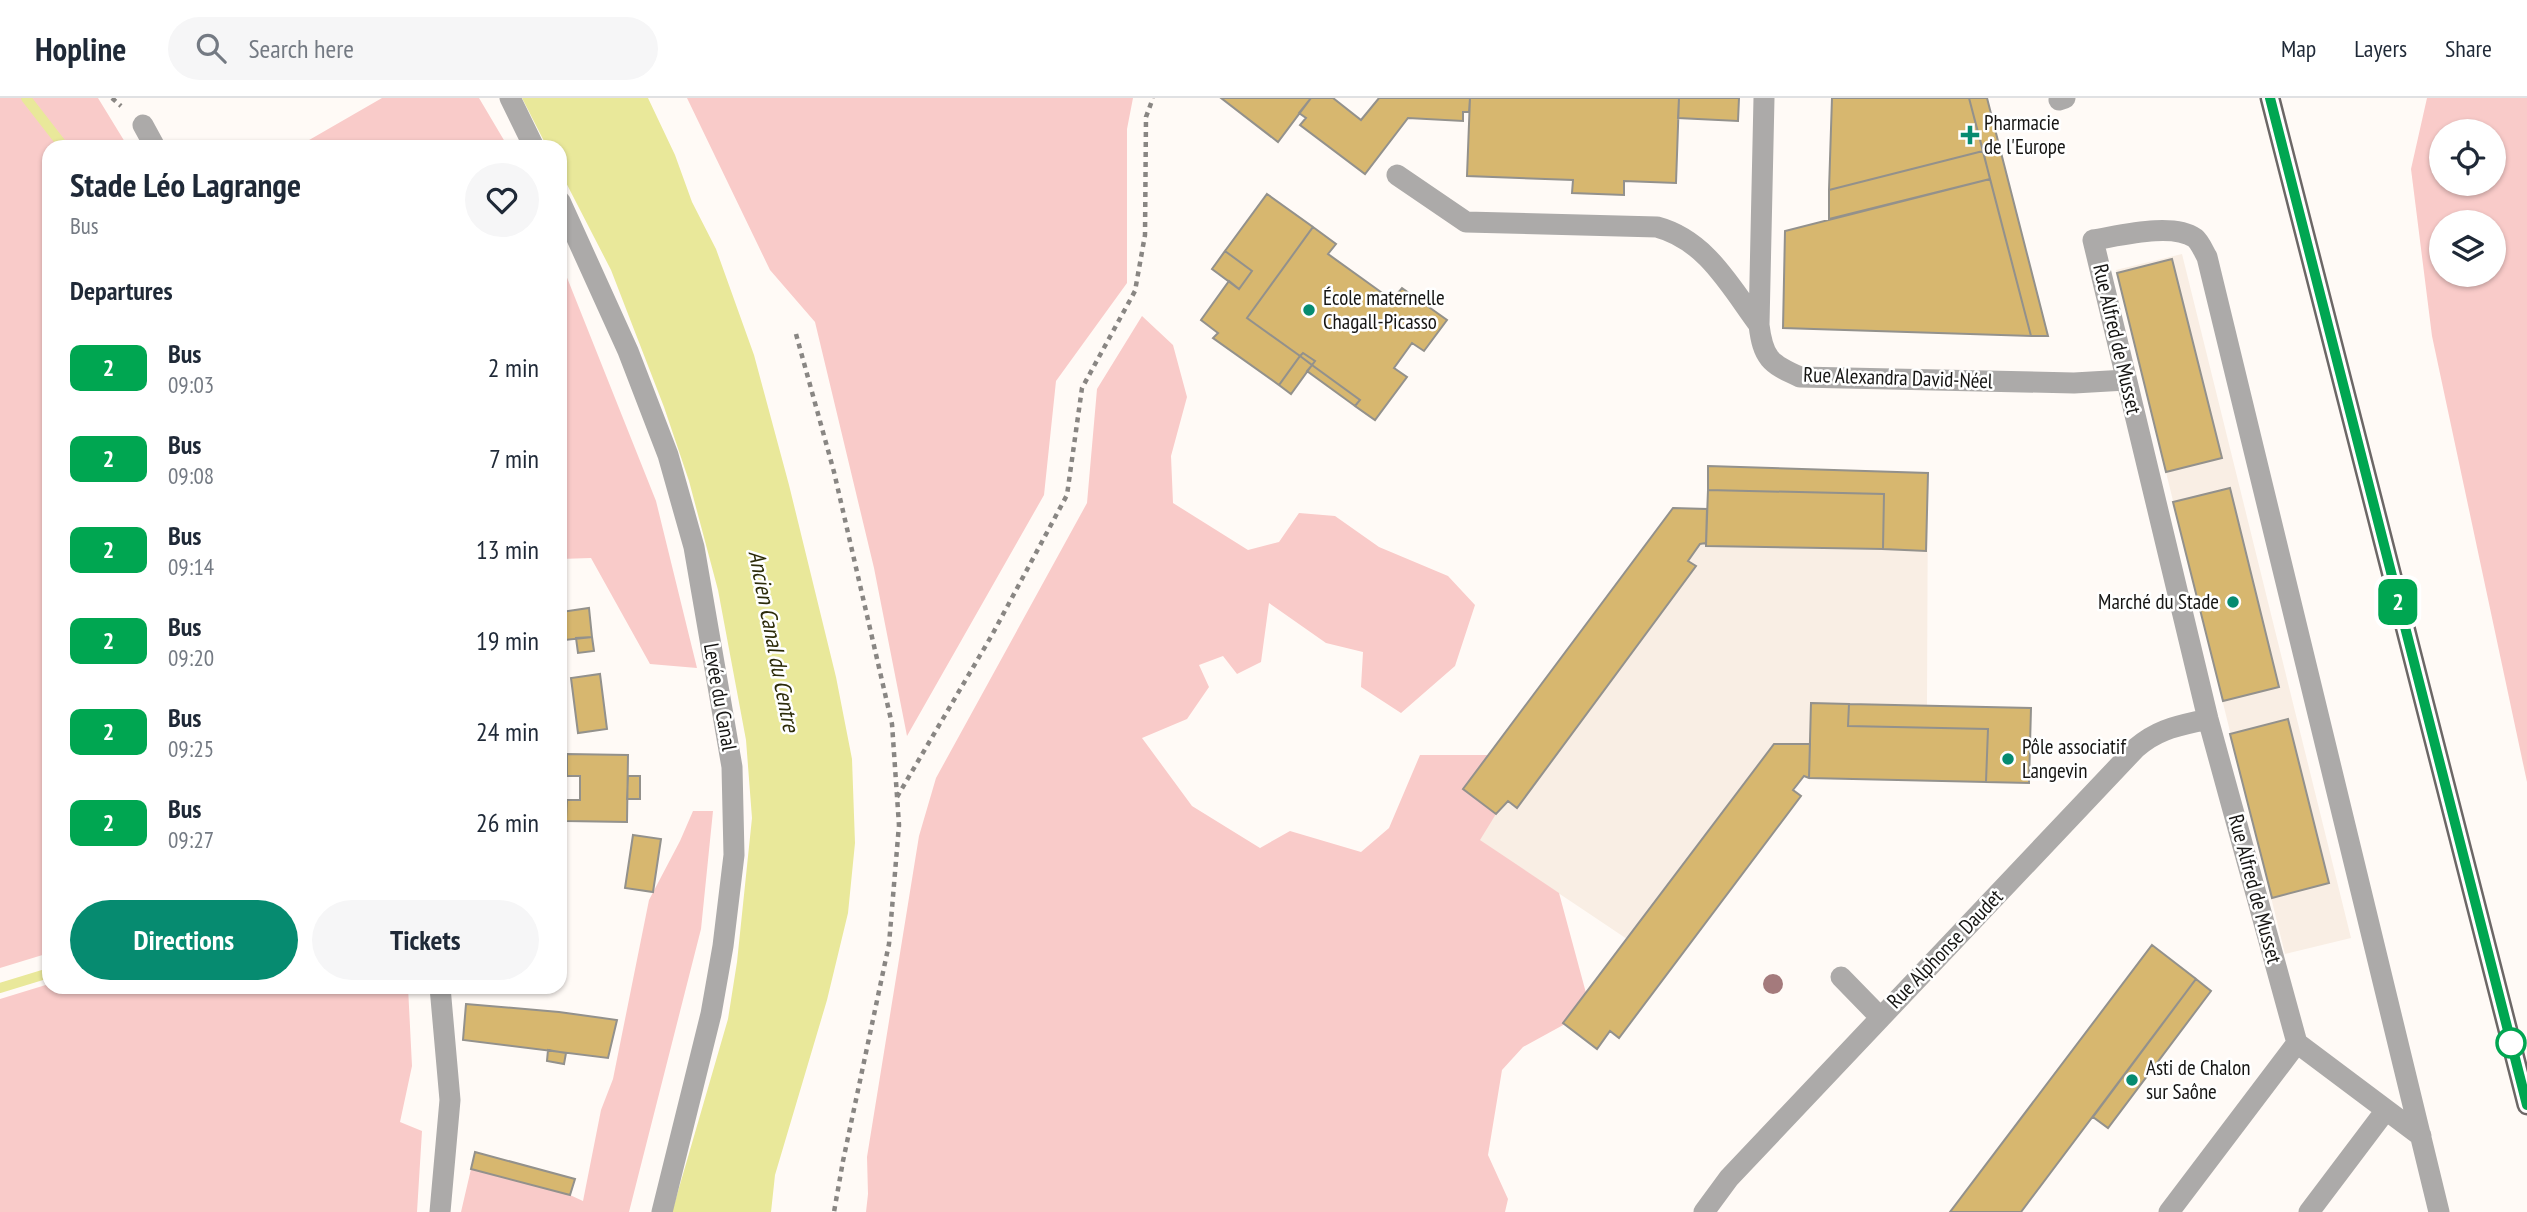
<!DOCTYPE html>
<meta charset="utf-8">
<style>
:root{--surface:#fff;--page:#f6f6f7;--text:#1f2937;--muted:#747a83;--line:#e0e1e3;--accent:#068b70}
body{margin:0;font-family:"PT Sans Narrow",sans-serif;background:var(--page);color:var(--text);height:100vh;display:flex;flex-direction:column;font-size:26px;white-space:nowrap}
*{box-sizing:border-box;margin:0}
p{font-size:23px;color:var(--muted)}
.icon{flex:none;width:38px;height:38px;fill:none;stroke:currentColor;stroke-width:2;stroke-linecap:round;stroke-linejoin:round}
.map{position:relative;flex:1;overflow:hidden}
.sheet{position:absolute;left:42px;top:42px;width:525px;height:854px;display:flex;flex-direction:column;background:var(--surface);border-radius:21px;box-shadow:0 2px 5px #0004}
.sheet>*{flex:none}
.badge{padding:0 14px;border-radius:10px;font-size:24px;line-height:46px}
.tools{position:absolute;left:2429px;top:21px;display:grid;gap:14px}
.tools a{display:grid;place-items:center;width:77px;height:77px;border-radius:50%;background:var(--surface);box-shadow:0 2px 5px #0004;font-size:35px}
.map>.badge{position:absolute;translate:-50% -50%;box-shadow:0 0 0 4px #fff}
h2{padding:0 28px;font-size:26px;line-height:63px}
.round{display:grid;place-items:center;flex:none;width:74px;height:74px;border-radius:37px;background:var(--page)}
.headline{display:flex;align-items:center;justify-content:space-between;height:119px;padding:0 28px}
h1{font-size:33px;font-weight:600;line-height:52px}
.action{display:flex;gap:14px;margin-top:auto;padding:14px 28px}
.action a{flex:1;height:80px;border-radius:42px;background:var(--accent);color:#fff;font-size:28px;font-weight:600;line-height:80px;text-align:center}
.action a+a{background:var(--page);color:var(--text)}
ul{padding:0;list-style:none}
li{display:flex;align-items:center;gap:21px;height:91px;padding:0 28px}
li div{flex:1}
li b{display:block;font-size:26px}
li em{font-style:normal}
li .badge{min-width:77px;font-weight:700;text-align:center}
header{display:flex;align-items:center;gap:42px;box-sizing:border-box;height:98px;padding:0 35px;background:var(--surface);border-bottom:2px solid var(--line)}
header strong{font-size:33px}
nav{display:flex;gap:38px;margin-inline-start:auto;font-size:24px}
.search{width:490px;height:63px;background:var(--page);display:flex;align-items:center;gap:18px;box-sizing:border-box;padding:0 24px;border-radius:38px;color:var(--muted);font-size:26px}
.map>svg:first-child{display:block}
.built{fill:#f9eee4}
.green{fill:#f9cbc9;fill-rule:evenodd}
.water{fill:#e9e89a}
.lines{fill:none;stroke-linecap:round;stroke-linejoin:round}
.stream{stroke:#e9e89a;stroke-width:10}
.building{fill:#d7b76f;stroke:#93918c;stroke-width:2}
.path{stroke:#898683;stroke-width:4.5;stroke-dasharray:5 5;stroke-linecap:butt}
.minor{stroke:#acaaa9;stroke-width:21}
.major{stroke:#6c6766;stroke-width:21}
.tree{fill:#a47a7c}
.line-casing{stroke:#fff;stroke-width:16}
.line{stroke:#00a651;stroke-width:10}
.poi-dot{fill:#068b70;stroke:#fff;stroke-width:2.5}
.stop-dot{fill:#fff;stroke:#00a651;stroke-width:3.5}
.labels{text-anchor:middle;stroke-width:5;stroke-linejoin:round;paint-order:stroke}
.poi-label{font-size:21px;fill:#161513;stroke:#fff;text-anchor:start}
.street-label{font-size:21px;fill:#161513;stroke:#fff}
.water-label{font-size:23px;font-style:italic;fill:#2c2b09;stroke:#fff}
</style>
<header>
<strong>Hopline</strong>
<div class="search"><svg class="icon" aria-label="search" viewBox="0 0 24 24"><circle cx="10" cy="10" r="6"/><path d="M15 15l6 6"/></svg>Search here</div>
<nav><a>Map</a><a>Layers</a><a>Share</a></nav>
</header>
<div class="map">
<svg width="2527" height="1114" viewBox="0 0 2527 1114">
<rect width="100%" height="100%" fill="#fffaf6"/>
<!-- built -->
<path class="built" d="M2182,156L2351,840L2285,856L2116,172Z
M1708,368L1928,375L1927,607L1812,605L1810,646L1627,841L1479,742L1463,691L1673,410L1707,411Z"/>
<!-- green -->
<path class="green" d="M0,0H98L128,49H49V855L0,870Z
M382,0H479L508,49H297Z
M687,0H1133L1127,31V185L1056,283L1044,397L907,638L874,470L815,224L770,172Z
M2427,0H2527V684L2432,238L2411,71ZM2441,33H2494V86H2441ZM2441,124H2494V177H2441Z
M560,162L656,403L697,570L650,566L591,460L560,461Z
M1142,218L1173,247L1187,299L1171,358L1173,405L1248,452L1279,444L1299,415L1335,418L1379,449L1448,478L1475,507L1455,568L1401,615L1361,589L1363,554L1326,545L1269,505L1261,564L1237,576L1223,558L1199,567L1209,589L1187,621L1142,640L1192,708L1260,750L1290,733L1361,754L1389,730L1420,657H1489L1464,691L1496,716L1480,742L1559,795L1586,895L1565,926L1523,949L1502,972L1488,1057L1508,1101L1505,1114H866L868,1096L867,1059L919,738L936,680L1087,405L1097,291Z
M693,713H713L701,831L629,1114H461L471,1071L570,1097L583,1103L601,1012L613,981L649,802L680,743Z
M49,886V889H408L412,968L400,1024L422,1033L417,1114H0V901Z"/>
<!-- water -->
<path class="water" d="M522,0H648L675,57L692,104L716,151L754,257L789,387L836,579L852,661L855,745L848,815L827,902L775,1077L771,1114H672L728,921L737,864L752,720L746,642L718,492L689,383L664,309L611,172L560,73V49H547Z"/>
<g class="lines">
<!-- stream -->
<path class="stream" d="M26,0L64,49
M0,890L49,875"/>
</g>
<!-- building -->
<path class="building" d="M1221,0H1311L1278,44Z
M1311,0H1333L1361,22L1379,0H1470L1469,14H1463V23L1408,20L1365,76L1300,27L1306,20L1299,15Z
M1470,0H1679L1676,85L1624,83V97L1572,95L1573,82L1467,78Z
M1679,0H1739L1738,23L1678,20Z
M1832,0H1969L1983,53L1829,92Z
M1969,0H1987L2048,238H2031Z
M1983,53L1990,81L1829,121V92Z
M1990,81L2031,238L1783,230L1785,133Z
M1267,96L1313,129L1247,220L1300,258L1279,287L1213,240L1218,235L1201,222L1229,183L1239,191L1252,173L1225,153Z
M1313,129L1336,146L1328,156L1392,202L1402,190L1447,222L1424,253L1412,245L1394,270L1407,279L1375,322L1355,308L1360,302L1312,267L1315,263L1303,255L1300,258L1247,220Z
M1225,153L1252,173L1239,191L1212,171Z
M2172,161L2222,360L2166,374L2117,175Z
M1303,255L1315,263L1312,267L1300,258Z
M1300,258L1312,267L1291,296L1279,287Z
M1312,267L1360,302L1355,308L1307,273Z
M1708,368L1928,375L1926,453L1883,451L1884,396L1708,392Z
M2230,390L2279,589L2223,603L2173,404Z
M1708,392L1884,396L1883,451L1706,448Z
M1673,410L1707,411L1706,445L1700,446L1688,463L1696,468L1517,710L1508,703L1496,716L1463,691Z
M589,510L592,539L565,542L561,514Z
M592,539L594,553L578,555L576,540Z
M600,576L607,631L578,635L571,580Z
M1811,605L1849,606L1848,628L1988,631L1986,684L1809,680Z
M1849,606L2031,610L2029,685L1986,684L1988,631L1848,628Z
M2288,621L2329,785L2272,800L2230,636Z
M1774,646H1810L1809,680L1804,678L1793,692L1801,698L1619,940L1610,933L1597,951L1563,925Z
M567,656L628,657L627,724L566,723L567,702H580V678H567Z
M628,678H640V701H627Z
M633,737L661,741L653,794L625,790Z
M2152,847L2196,881L2021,1114H1950Z
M2196,881L2211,893L2108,1030L2093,1019Z
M466,906L559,914L617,922L608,960L463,942Z
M548,952L566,955L564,966L547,963Z
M475,1054L575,1081L570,1097L471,1071Z"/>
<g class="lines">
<!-- path -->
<path class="path" d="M112,0L121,8
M796,236L834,374L892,626L899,727L889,846L843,1063L834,1114
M897,699L992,537L1067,397L1082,290L1135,193L1145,137L1146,19L1153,0"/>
<!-- minor -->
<path class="minor" d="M510,0L534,49
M1764,0L1759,227C1763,260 1770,266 1800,279L2074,285L2126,282
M2059,2L2065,0
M143,27L155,49
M1397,77L1466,124L1657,129C1706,142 1730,188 1759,227
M560,103L628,253L668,357L694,449L732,669L734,757L723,848L711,916L662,1114
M1841,879L1880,919
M2421,1038L2297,945L2208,621L2093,142C2119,138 2172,124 2195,140C2200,144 2204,154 2207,159L2439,1114
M440,1114L450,1002L440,889
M1704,1114L1729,1080L2136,650C2159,630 2179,628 2208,621
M2169,1114L2297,945
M2309,1114L2386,1012"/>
<!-- major -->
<path class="major" d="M2270,0L2527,1007"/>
</g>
<!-- trees -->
<circle class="tree" cx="1773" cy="886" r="10"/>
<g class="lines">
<defs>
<path id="line" d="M2270,0L2527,1007"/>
</defs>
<!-- line casing -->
<use href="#line" class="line-casing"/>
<!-- line -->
<use href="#line" class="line"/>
</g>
<!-- markers -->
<g class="poi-dot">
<path d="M1966.5 26.5h7v7h7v7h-7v7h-7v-7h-7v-7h7z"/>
<circle cx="1309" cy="212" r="7"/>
<circle cx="2233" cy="504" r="7"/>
<circle cx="2008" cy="661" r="7"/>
<circle cx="2132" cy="982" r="7"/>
</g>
<circle class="stop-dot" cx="2511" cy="945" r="14"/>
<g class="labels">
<!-- poi labels -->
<g class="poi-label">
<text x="1984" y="32">Pharmacie<tspan x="1984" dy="24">de l'Europe</tspan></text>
<text x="1323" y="207">École maternelle<tspan x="1323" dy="24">Chagall-Picasso</tspan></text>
<text x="2219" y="511" text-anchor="end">Marché du Stade</text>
<text x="2022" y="656">Pôle associatif<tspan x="2022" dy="24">Langevin</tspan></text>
<text x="2146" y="977">Asti de Chalon<tspan x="2146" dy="24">sur Saône</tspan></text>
</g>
<!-- street labels -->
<g class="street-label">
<text transform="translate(2117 241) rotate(77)" y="7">Rue Alfred de Musset</text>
<text transform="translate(1898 280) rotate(2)" y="7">Rue Alexandra David-Néel</text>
<text transform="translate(720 599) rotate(80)" y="7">Levée du Canal</text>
<text transform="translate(2255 791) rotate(75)" y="7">Rue Alfred de Musset</text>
<text transform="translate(1945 851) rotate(-46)" y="7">Rue Alphonse Daudet</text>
</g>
<!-- water labels -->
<g class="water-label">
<text transform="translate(774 543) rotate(79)" y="8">Ancien Canal du Centre</text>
</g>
</g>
</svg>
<div class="tools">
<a><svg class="icon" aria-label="locate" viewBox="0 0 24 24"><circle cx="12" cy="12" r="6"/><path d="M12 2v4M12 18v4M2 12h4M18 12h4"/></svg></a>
<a><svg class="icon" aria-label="layers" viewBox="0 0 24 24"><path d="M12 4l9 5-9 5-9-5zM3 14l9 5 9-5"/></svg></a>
</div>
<b class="badge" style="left:2398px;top:504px;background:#00a651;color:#fff">2</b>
<section class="sheet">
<div class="headline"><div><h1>Stade Léo Lagrange</h1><p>Bus</p></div><a class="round"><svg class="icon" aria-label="heart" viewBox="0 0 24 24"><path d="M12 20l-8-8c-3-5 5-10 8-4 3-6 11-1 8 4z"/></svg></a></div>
<h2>Departures</h2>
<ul>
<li><span class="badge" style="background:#00a651;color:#fff">2</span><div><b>Bus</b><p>09:03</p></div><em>2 min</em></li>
<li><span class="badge" style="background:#00a651;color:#fff">2</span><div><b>Bus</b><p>09:08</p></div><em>7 min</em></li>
<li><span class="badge" style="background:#00a651;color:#fff">2</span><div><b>Bus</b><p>09:14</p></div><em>13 min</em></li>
<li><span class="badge" style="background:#00a651;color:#fff">2</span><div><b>Bus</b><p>09:20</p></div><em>19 min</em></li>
<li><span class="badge" style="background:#00a651;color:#fff">2</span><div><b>Bus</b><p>09:25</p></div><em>24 min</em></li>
<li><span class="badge" style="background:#00a651;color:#fff">2</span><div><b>Bus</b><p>09:27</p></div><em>26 min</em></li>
</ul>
<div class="action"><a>Directions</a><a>Tickets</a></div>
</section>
</div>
